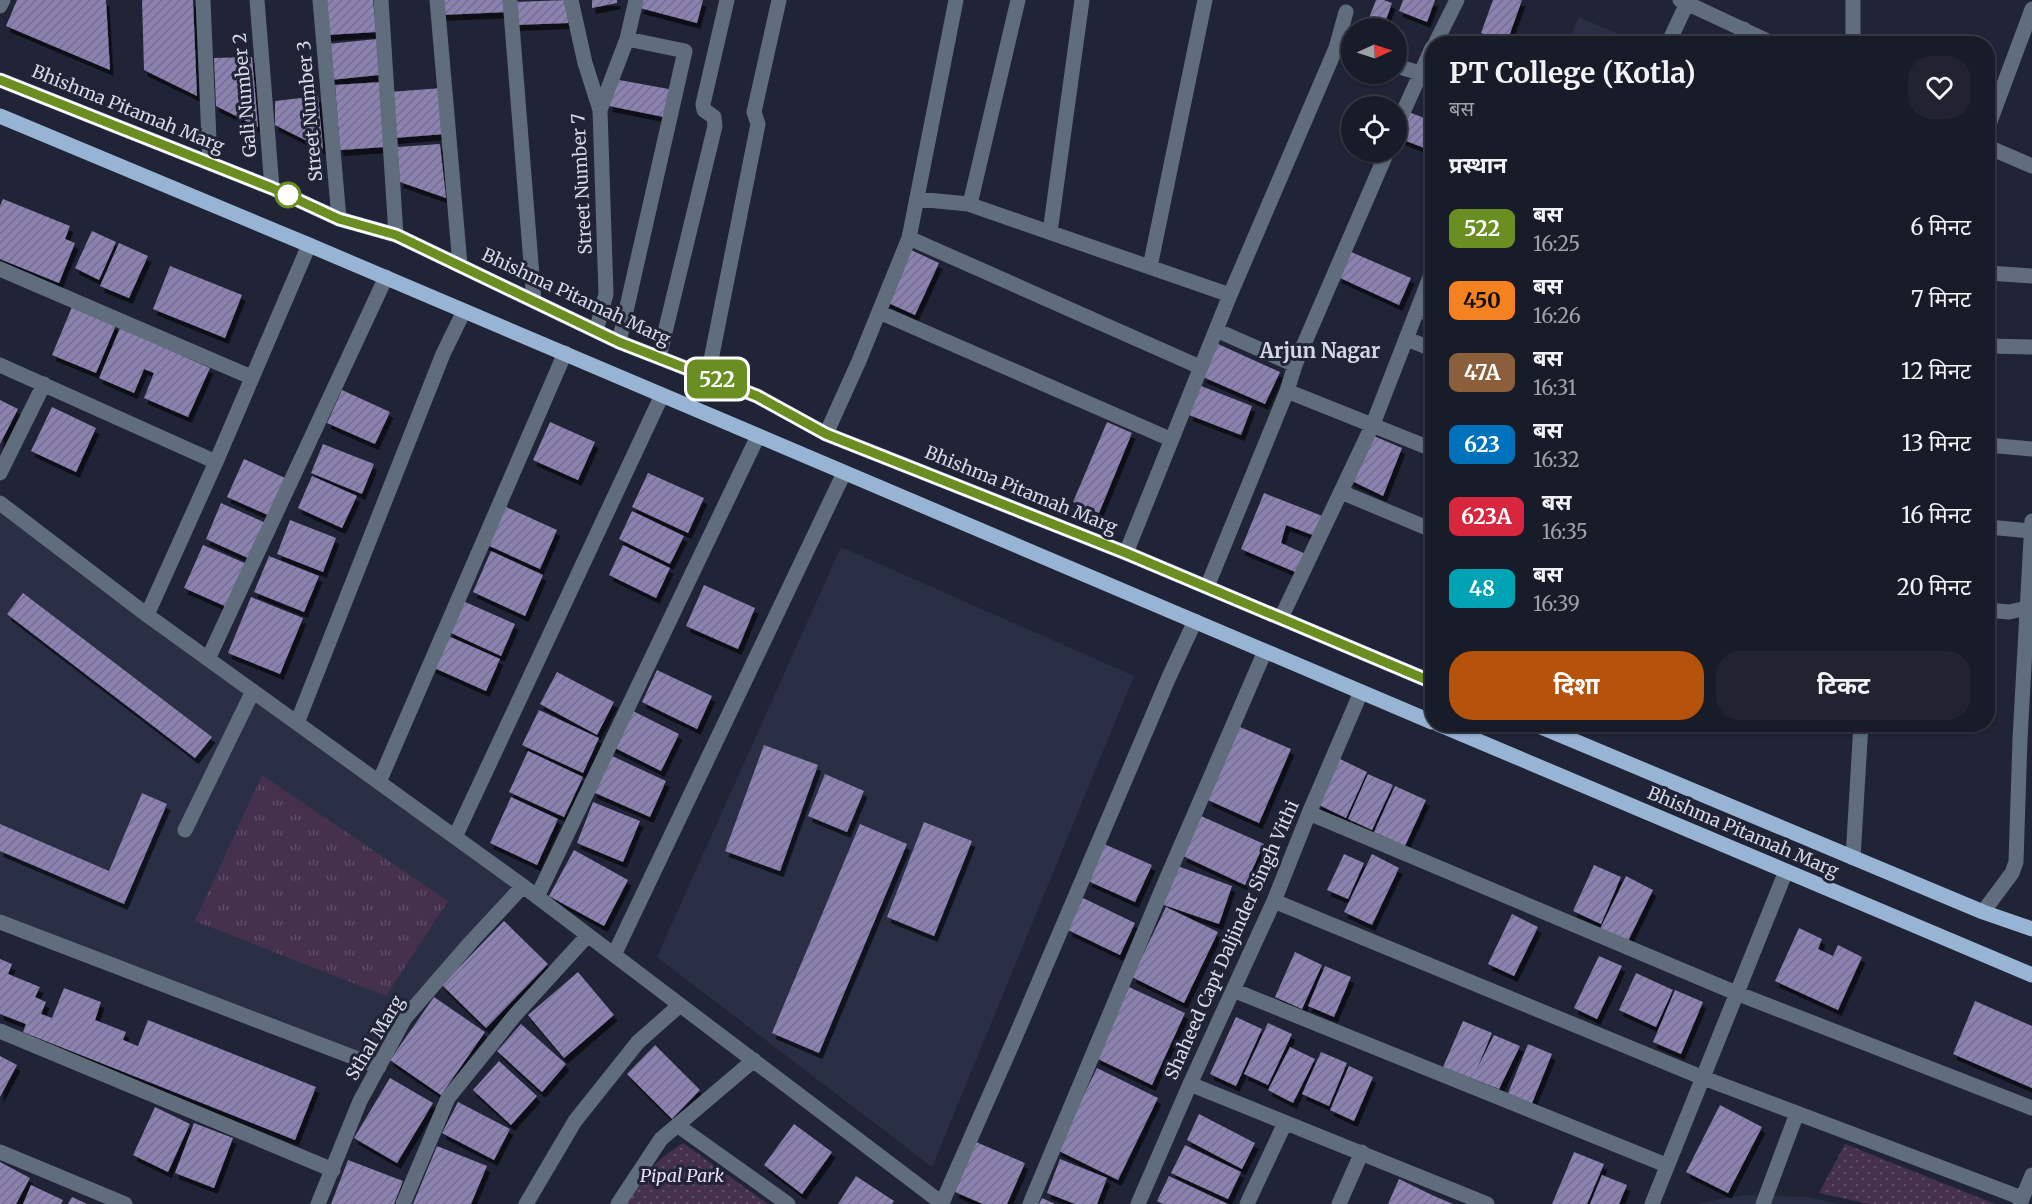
<!DOCTYPE html>
<html lang="hi">
<meta charset="utf-8">
<style>
:root{--surface:#181b28;--page:#212430;--text:#f1f3f6;--muted:#9fa1a8;--line:#363945;--accent:#b45309}
body{margin:0;font-family:Merriweather,"Noto Sans Devanagari",serif;background:var(--page);color:var(--text);height:100vh;display:flex;flex-direction:column;font-size:22px;white-space:nowrap}
*{box-sizing:border-box;margin:0}
p{font-size:20px;color:var(--muted)}
.icon{flex:none;width:33px;height:33px;fill:none;stroke:currentColor;stroke-width:2;stroke-linecap:round;stroke-linejoin:round}
.map{position:relative;flex:1;overflow:hidden}
.sheet{position:absolute;left:1425px;top:36px;width:570px;height:696px;display:flex;flex-direction:column;background:var(--surface);border-radius:24px;box-shadow:0 2px 4px #0004,0 0 0 2px var(--line)}
.sheet>*{flex:none}
.badge{padding:0 12px;border-radius:9px;font-size:21px;line-height:39px}
.needle{width:39px;rotate:87deg}
.tools{position:absolute;left:1341px;top:18px;display:grid;gap:12px}
.tools a{display:grid;place-items:center;width:66px;height:66px;border-radius:50%;background:var(--surface);box-shadow:0 2px 4px #0004,0 0 0 2px var(--line);font-size:30px}
.map>.badge{position:absolute;translate:-50% -50%;box-shadow:0 0 0 3px #fff}
h2{padding:0 24px;font-size:22px;line-height:54px}
.round{display:grid;place-items:center;flex:none;width:63px;height:63px;border-radius:24px;background:var(--page)}
.headline{display:flex;align-items:center;justify-content:space-between;height:102px;padding:0 24px}
h1{font-size:28px;font-weight:700;line-height:45px}
.primary-button{display:flex;gap:12px;margin-top:auto;padding:12px 24px}
.primary-button a{flex:1;height:69px;border-radius:24px;background:var(--accent);color:#fff;font-size:24px;font-weight:700;line-height:69px;text-align:center}
.primary-button a+a{background:var(--page);color:var(--text)}
ul{padding:0;list-style:none}
li{display:flex;align-items:center;gap:18px;height:72px;padding:0 24px}
li div{flex:1}
li b{display:block;font-size:22px}
li em{font-style:normal}
li .badge{min-width:66px;font-weight:700;text-align:center}
.map>svg:first-child{display:block}
.built{fill:#2a2f46}
.grass{fill:url(#grass-tufts)}
.park{fill:url(#park-dots)}
.building{fill:url(#building-hatch);filter:url(#shadow)}
.lines{fill:none;stroke-linecap:round;stroke-linejoin:round}
.minor{stroke:#5f6d7d;stroke-width:15}
.major{stroke:#98b4d5;stroke-width:15}
.line-casing{stroke:#fff;stroke-width:14}
.line{stroke:#6b8e23;stroke-width:9}
.stop-dot{fill:#fff;stroke:#6b8e23;stroke-width:3}
.labels{text-anchor:middle;stroke-width:6;stroke-linejoin:round;paint-order:stroke}
.street-label{font-size:18px;fill:#d6d9e5;stroke:#202436}
.park-label{font-size:18px;font-style:italic;fill:#eddcf6;stroke:#202436}
.neighbourhood-label{font-size:20px;font-weight:bold;fill:#d6d9e5;stroke:#202436}
</style>
<div class="map">
<svg width="2032" height="1204" viewBox="0 0 2032 1204">
<defs>
<pattern id="grass-tufts" width="24" height="20" patternUnits="userSpaceOnUse" patternTransform="scale(1.5)"><rect width="24" height="20" fill="#45314e"/><path d="M3 7l-1-3M5 7V3M7 7l1-3M15 17l-1-3M17 17v-4M19 17l1-3" fill="none" stroke="#5f4e67"/></pattern>
<pattern id="park-dots" width="8" height="8" patternUnits="userSpaceOnUse" patternTransform="scale(1.5)"><rect width="8" height="8" fill="#45314e"/><path d="M2 2h.1M6 6h.1" fill="none" stroke="#5f4e67" stroke-width="1.8" stroke-linecap="round"/></pattern>
<pattern id="building-hatch" width="6" height="6" patternUnits="userSpaceOnUse" patternTransform="scale(1.5)"><rect width="6" height="6" fill="#8b82af"/><path d="M-1 1l2-2M0 6l6-6M5 7l2-2" fill="none" stroke="#746e8f"/></pattern>
<filter id="shadow"><feDropShadow dx="3.5" dy="6" stdDeviation="0" flood-color="#0009"/></filter>
</defs>
<rect width="100%" height="100%" fill="#202436"/>
<!-- built -->
<path class="built" d="M1579,17L1632,40L1630,43H1567Z
M0,503L523,886L405,1018L379,1067L0,922Z
M841,547L1134,676L932,1167L657,957Z
M1743,1195L1808,1197L1839,1204H1696Z"/>
<!-- grass -->
<path class="grass" d="M262,775L448,901L386,996L195,921Z"/>
<!-- park -->
<path class="park" d="M683,1143L768,1204H625C644,1176 654,1161 683,1143Z
M1845,1144L1995,1204H1869L1819,1193Z"/>
<!-- building -->
<path class="building" d="M17,0H106L110,70L6,26Z
M142,0H193L197,96L144,70Z
M326,0H373L376,32L327,35Z
M441,0H507V12L441,15Z
M567,0L568,23L515,25L514,2Z
M592,0H617V3L592,8Z
M642,0H703L697,23L640,8Z
M1376,0H1384L1392,3L1383,28H1365Z
M1403,0H1435L1427,22L1399,11Z
M1493,0H1522L1507,42L1481,33Z
M377,39L379,75L330,80L327,44Z
M252,57L258,127L216,106L214,58Z
M614,79L674,90L669,118L609,106Z
M381,82L385,147L340,150L335,85Z
M442,88L445,134L394,138L390,92Z
M318,96L323,149L275,125V101Z
M1406,111L1432,121V151L1396,137Z
M440,144L446,198L400,182L397,147Z
M3,199L70,226L65,239L75,243L59,283L0,259V206Z
M92,231L116,242L99,280L75,268Z
M119,243L148,256L129,298L100,286Z
M909,249L939,263L915,315L884,301Z
M1349,251L1411,278L1399,305L1338,277Z
M170,266L242,295L225,338L153,309Z
M1432,297V325L1422,319Z
M72,307L116,325L96,373L52,355Z
M120,328L210,368L188,417L144,398L154,373L144,369L134,393L99,378Z
M1218,344L1280,372L1265,404L1203,377Z
M1201,386L1252,406L1241,435L1189,415Z
M342,390L390,412L375,444L327,423Z
M0,400L18,409L0,444Z
M52,407L96,428L76,472L31,451Z
M1432,417V440L1424,436Z
M550,422L595,442L578,480L533,460Z
M1107,422L1132,433L1099,513L1073,502Z
M1369,434L1402,448L1383,496L1350,480Z
M323,444L374,464L362,494L311,473Z
M244,459L285,478L268,515L227,497Z
M648,473L704,498L688,533L632,507Z
M312,476L357,496L342,528L298,508Z
M1264,493L1325,517L1318,537L1286,525L1281,543L1308,555L1300,574L1241,549Z
M221,503L266,523L250,559L206,539Z
M502,505L557,530L540,569L485,544Z
M632,511L684,536L670,564L619,539Z
M290,520L336,538L323,572L277,554Z
M203,545L247,564L227,607L184,588Z
M623,545L670,568L656,598L609,575Z
M491,551L543,575L525,616L473,592Z
M269,556L319,576L304,612L254,592Z
M704,585L755,608L738,649L686,626Z
M23,593L212,737L195,758L7,614Z
M251,597L303,618L280,674L228,653Z
M463,601L515,624L501,656L449,632Z
M446,635L500,659L486,691L432,667Z
M657,670L712,696L697,729L642,702Z
M557,672L614,702L597,735L540,704Z
M629,709L679,734L661,771L611,746Z
M539,710L599,738L583,773L522,745Z
M1240,727L1291,749L1259,823L1208,800Z
M764,745L818,765L780,871L725,851Z
M528,751L583,777L564,817L509,792Z
M610,755L666,781L650,817L593,792Z
M1338,758L1367,772L1346,818L1317,804Z
M825,774L864,791L847,832L808,816Z
M1368,774L1393,785L1372,830L1348,819Z
M1395,786L1426,800L1405,846L1374,832Z
M142,793L167,804L124,904L0,851V824L109,871Z
M511,797L558,819L537,865L490,843Z
M593,802L640,821L623,862L577,843Z
M1201,816L1264,844L1245,885L1183,856Z
M924,822L972,841L934,936L887,917Z
M860,824L907,844L819,1053L772,1033Z
M1104,844L1152,865L1135,902L1088,881Z
M574,850L628,880L604,926L549,896Z
M1344,854L1364,863L1348,899L1327,890Z
M1372,854L1399,868L1372,925L1344,912Z
M1175,865L1232,886L1219,924L1161,904Z
M1594,865L1621,877L1601,924L1573,911Z
M1626,876L1653,890L1627,943L1600,929Z
M1083,898L1135,923L1120,955L1068,930Z
M1166,907L1218,932L1184,1003L1132,977Z
M1512,914L1538,927L1514,976L1488,964Z
M504,921L548,964L486,1028L442,985Z
M1799,928L1822,939L1818,949L1833,956L1838,945L1862,957L1838,1010L1775,981Z
M1295,952L1322,965L1302,1009L1275,997Z
M1599,956L1622,966L1597,1019L1574,1008Z
M0,959L12,964L8,974L40,987L35,997L46,1002L41,1014L52,1018L64,988L101,1002L95,1020L126,1032L123,1040L138,1046L148,1020L316,1087L295,1140L23,1032L26,1024L0,1014Z
M1325,966L1351,977L1334,1017L1308,1006Z
M578,972L614,1015L564,1058L528,1015Z
M1636,973L1673,990L1656,1027L1619,1010Z
M1129,987L1185,1013L1152,1085L1096,1058Z
M1675,990L1703,1002L1681,1054L1653,1042Z
M434,997L485,1032L441,1095L390,1060Z
M1975,1001L2032,1026V1088L1953,1054Z
M1236,1017L1262,1029L1236,1086L1210,1074Z
M1463,1021L1492,1033L1476,1071L1494,1035L1520,1046L1499,1089L1443,1067Z
M1268,1023L1292,1034L1268,1085L1244,1074Z
M521,1024L566,1064L542,1092L497,1051Z
M1528,1044L1552,1054L1530,1108L1506,1098Z
M655,1045L700,1090L672,1119L627,1074Z
M1290,1047L1315,1059L1293,1103L1268,1090Z
M1321,1052L1347,1063L1329,1106L1302,1094Z
M0,1056L17,1065L0,1097Z
M499,1061L537,1096L511,1125L473,1090Z
M1349,1066L1373,1077L1354,1121L1330,1110Z
M1097,1068L1158,1098L1118,1180L1057,1150Z
M390,1078L433,1103L397,1163L354,1138Z
M458,1102L510,1129L494,1160L442,1133Z
M1720,1105L1762,1127L1728,1193L1686,1172Z
M155,1107L190,1124L168,1172L133,1155Z
M1199,1114L1255,1143L1242,1169L1187,1140Z
M194,1123L233,1138L214,1188L175,1173Z
M794,1124L832,1152L802,1194L764,1165Z
M976,1142L1025,1163L1007,1204H983L955,1192Z
M1185,1145L1241,1172L1228,1199L1171,1173Z
M437,1146L487,1166L471,1204H413Z
M1574,1152L1604,1164L1587,1204H1552Z
M1060,1159L1107,1178L1097,1204H1075L1047,1193Z
M348,1160L403,1181L394,1204H331Z
M0,1162L30,1178L16,1204H0Z
M1602,1175L1627,1185L1619,1204H1590Z
M856,1176L894,1201L892,1204H838Z
M1169,1176L1228,1204H1163L1157,1201Z
M1399,1179L1434,1196L1453,1204H1388Z
M31,1185L63,1200L61,1204H23Z
M72,1197L87,1204H68Z
M1042,1198L1055,1204H1039Z"/>
<g class="lines">
<!-- minor -->
<path class="minor" d="M203,0L210,163
M257,0L272,188
M320,0L339,219
M381,0L396,235
M437,0L460,265
M510,0L534,301
M571,0L585,63L600,110L606,294L596,331
M1680,0L1774,44
M1853,0V44
M0,6L3,0
M1435,44L1457,0
M1668,44L1687,3
M1736,44L1744,29
M1336,48L1352,52
M1396,66L1420,73
M600,110L627,39L636,0
M1988,127L2032,9
M1396,128L1432,48
M1988,147L2032,166
M917,199L968,204L1230,295
M970,204L1018,0
M1050,232L1082,0
M909,238L1200,367
M1150,267L1205,0
M0,269L251,377
M1988,273L2032,276
M879,312L1170,439
M1216,330L1295,365
M1407,339L1432,349
M619,342L685,51L627,39
M1988,346L2032,347
M659,357L715,126L714,117L704,110L703,104L727,0
M0,365L216,462
M708,375L758,124L754,112L779,0
M1287,391L1432,449
M826,434L859,361L909,238L956,0
M1988,445L2032,449
M0,473L44,384
M1341,492L1432,530
M0,503L147,615L523,886L943,1204
M1988,527L2031,531
M1126,553L1230,295L1336,48L1346,12
M1207,587L1287,391L1295,365L1387,152
M1988,610L2009,612L2027,608
M147,615L216,462L309,245
M1281,618L1373,424L1432,272
M208,659L386,277
M297,723L443,354L464,311
M379,782L565,353
M1309,813L1736,993L2032,1108
M185,830L253,691
M455,837L662,395
M1853,858L1861,724
M537,897L758,436
M1274,901L1701,1077L2022,1198
M1983,912L2012,873L2016,862L2020,739L2032,521
M0,922L379,1067
M614,955L844,473
M1233,990L1666,1165
M0,1031L333,1170
M1190,1084L1487,1204
M677,1125L788,1204
M0,1152L125,1204
M942,1203L1014,1040L1169,677L1195,621
M318,1204L360,1101L405,1018L470,943L523,886
M403,1204L448,1098L515,1015L588,935
M526,1204L575,1121L638,1042L680,1005
M618,1204L661,1139L754,1060
M1030,1204L1166,880L1265,651
M1138,1204L1190,1084L1274,901L1309,813L1361,692
M1247,1204L1285,1123
M1339,1204L1362,1152
M1652,1204L1786,871
M1763,1204L1797,1113
M2020,1204L2032,1175"/>
<!-- major -->
<path class="major" d="M0,80L272,188L339,219L396,235L619,342L757,396L826,434L1126,553L1432,682
M0,116L309,245L1432,722
M1438,724L2032,975
M1534,724L1983,912L2032,929"/>
</g>
<g class="lines">
<defs>
<path id="line" d="M0,80L272,188L339,219L396,235L619,342L757,396L826,434L1126,553L1432,682"/>
</defs>
<!-- line casing -->
<use href="#line" class="line-casing"/>
<!-- line -->
<use href="#line" class="line"/>
</g>
<!-- markers -->
<circle class="stop-dot" cx="288" cy="195" r="12"/>
<g class="labels">
<!-- street labels -->
<g class="street-label">
<text transform="translate(245 95) rotate(-95)" y="6">Gali Number 2</text>
<text transform="translate(128 109) rotate(22)" y="6">Bhishma Pitamah Marg</text>
<text transform="translate(310 111) rotate(-95)" y="6">Street Number 3</text>
<text transform="translate(582 184) rotate(-93)" y="6">Street Number 7</text>
<text transform="translate(576 297) rotate(25)" y="6">Bhishma Pitamah Marg</text>
<text transform="translate(1021 490) rotate(22)" y="6">Bhishma Pitamah Marg</text>
<text transform="translate(1743 832) rotate(23)" y="6">Bhishma Pitamah Marg</text>
<text transform="translate(1232 940) rotate(-66)" y="6">Shaheed Capt Daljinder Singh Vithi</text>
<text transform="translate(375 1038) rotate(-59)" y="6">Sthal Marg</text>
</g>
<!-- park labels -->
<g class="park-label">
<text x="682" y="1182">Pipal Park</text>
</g>
<!-- neighbourhood labels -->
<g class="neighbourhood-label">
<text x="1320" y="358">Arjun Nagar</text>
</g>
</g>
</svg>
<div class="tools">
<a><svg class="needle" viewBox="-14 -14 28 28"><path d="M0-13l5 13h-10z" fill="#e53935"/><path d="M0 13l5-13h-10z" fill="#9fa1a8"/></svg></a>
<a><svg class="icon" aria-label="locate" viewBox="0 0 24 24"><circle cx="12" cy="12" r="6"/><path d="M12 2v4M12 18v4M2 12h4M18 12h4"/></svg></a>
</div>
<b class="badge" style="left:717px;top:379px;background:#6b8e23;color:#fff">522</b>
<section class="sheet">
<div class="headline"><div><h1>PT College (Kotla)</h1><p>बस</p></div><a class="round"><svg class="icon" aria-label="heart" viewBox="0 0 24 24"><path d="M12 20l-8-8c-3-5 5-10 8-4 3-6 11-1 8 4z"/></svg></a></div>
<h2>प्रस्थान</h2>
<ul>
<li><span class="badge" style="background:#6b8e23;color:#fff">522</span><div><b>बस</b><p>16:25</p></div><em>6 मिनट</em></li>
<li><span class="badge" style="background:#f58220;color:#111">450</span><div><b>बस</b><p>16:26</p></div><em>7 मिनट</em></li>
<li><span class="badge" style="background:#8b5e3c;color:#fff">47A</span><div><b>बस</b><p>16:31</p></div><em>12 मिनट</em></li>
<li><span class="badge" style="background:#0072bc;color:#fff">623</span><div><b>बस</b><p>16:32</p></div><em>13 मिनट</em></li>
<li><span class="badge" style="background:#d7263d;color:#fff">623A</span><div><b>बस</b><p>16:35</p></div><em>16 मिनट</em></li>
<li><span class="badge" style="background:#00a3b4;color:#fff">48</span><div><b>बस</b><p>16:39</p></div><em>20 मिनट</em></li>
</ul>
<div class="primary-button"><a>दिशा</a><a>टिकट</a></div>
</section>
</div>
